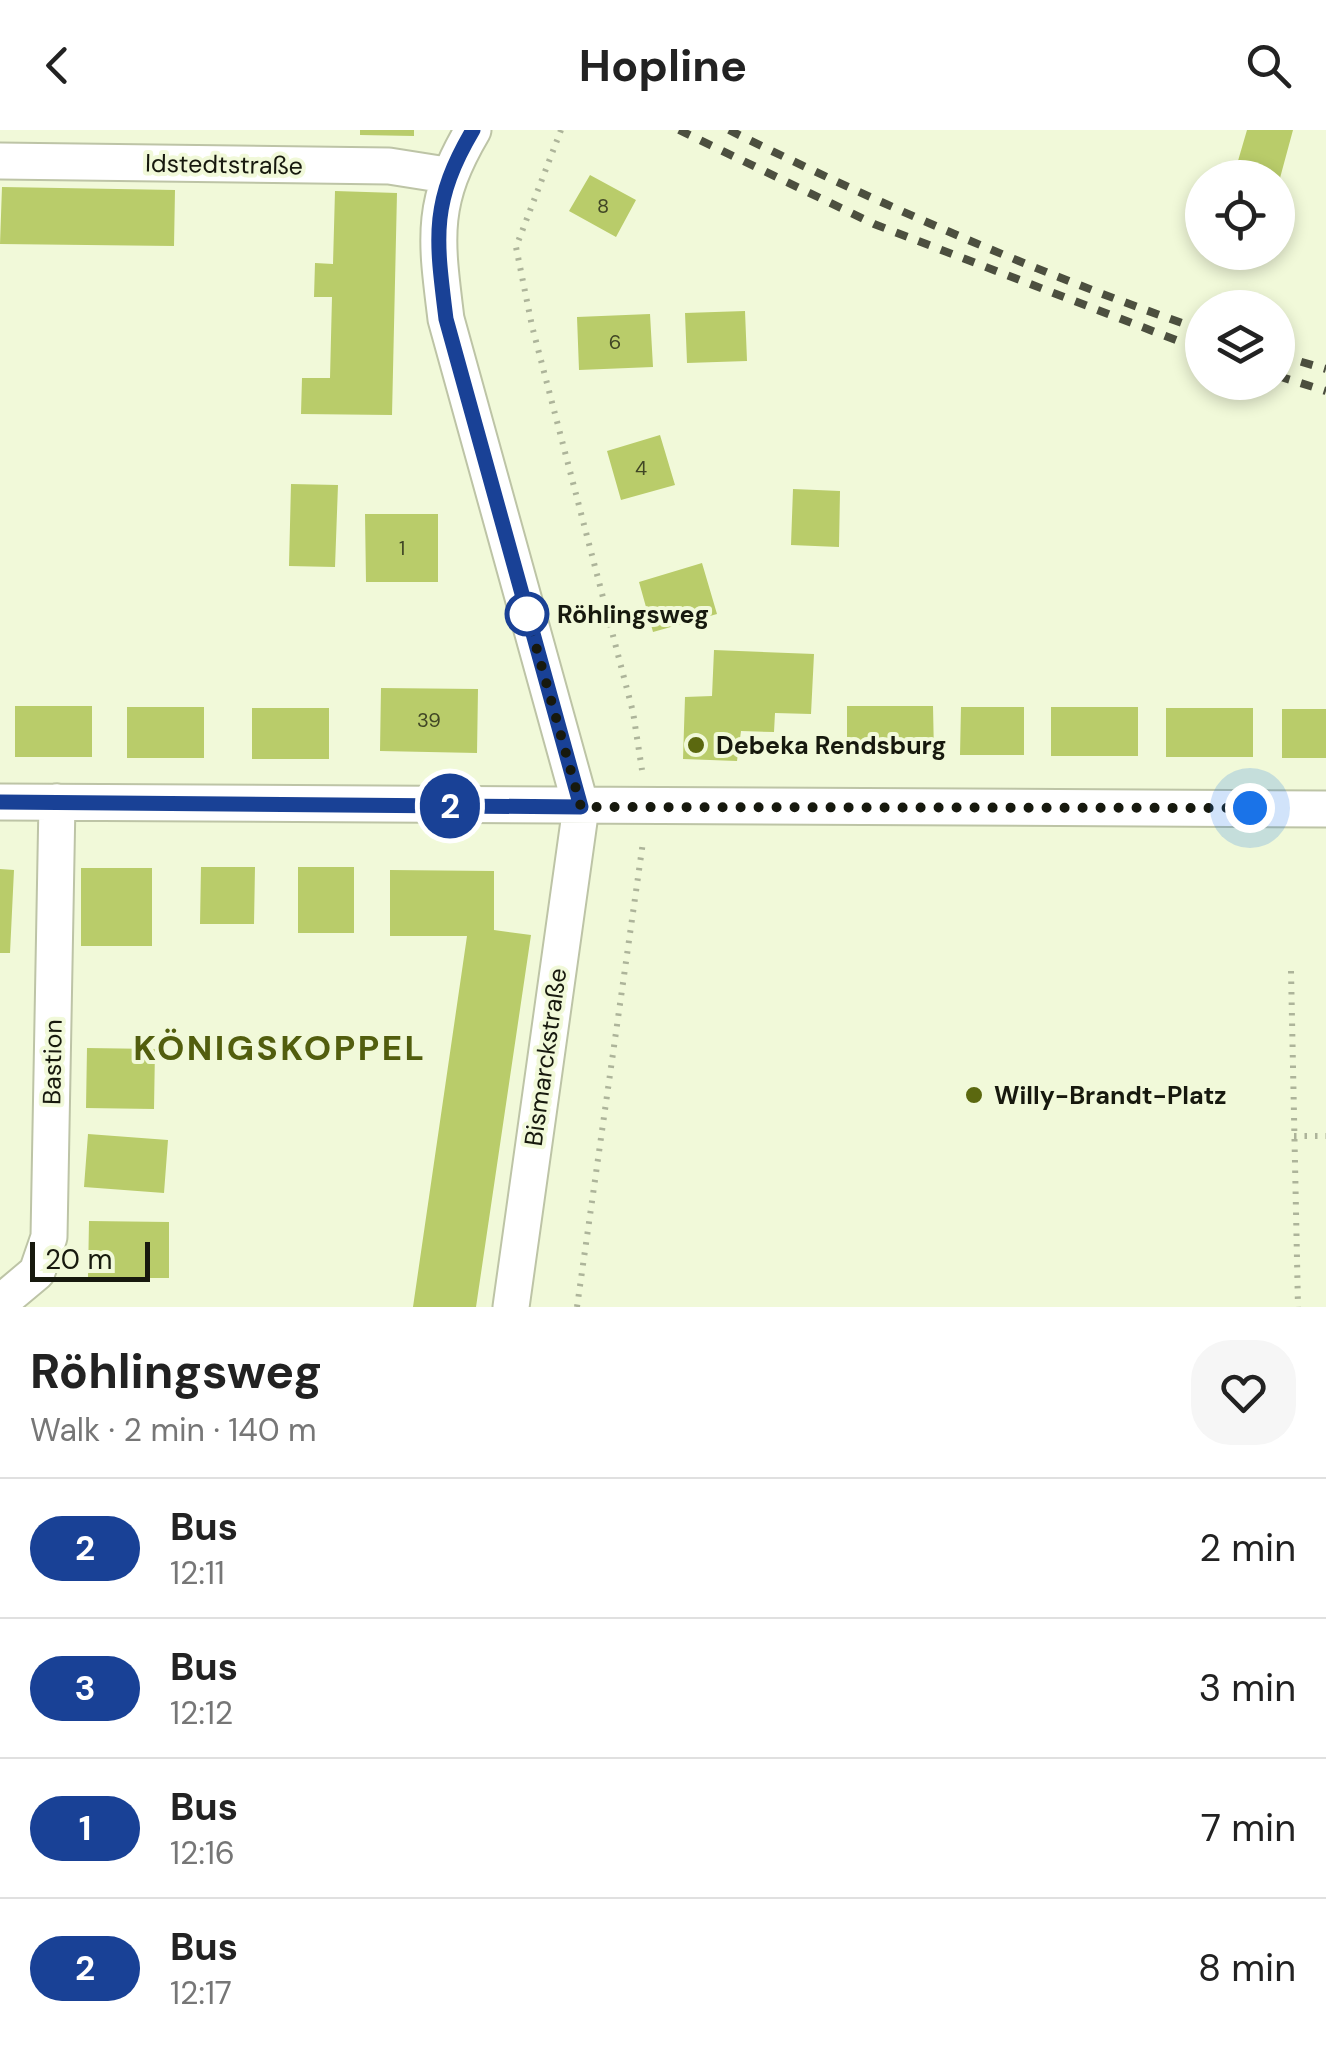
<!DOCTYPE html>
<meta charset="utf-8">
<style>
:root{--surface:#fff;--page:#f6f6f6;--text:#222;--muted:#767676;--line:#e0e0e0}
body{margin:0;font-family:"DM Sans",sans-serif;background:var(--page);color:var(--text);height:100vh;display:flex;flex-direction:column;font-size:38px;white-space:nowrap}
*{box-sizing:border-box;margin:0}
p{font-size:32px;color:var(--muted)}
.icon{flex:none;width:55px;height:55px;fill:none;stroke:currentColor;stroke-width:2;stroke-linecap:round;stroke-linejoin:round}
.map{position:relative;height:1177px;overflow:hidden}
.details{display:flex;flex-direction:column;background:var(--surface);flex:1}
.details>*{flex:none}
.badge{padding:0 20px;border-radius:32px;font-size:35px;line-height:65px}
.tools{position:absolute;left:1185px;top:30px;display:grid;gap:20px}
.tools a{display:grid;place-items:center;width:110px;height:110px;border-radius:50%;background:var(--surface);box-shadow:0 5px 15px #0003;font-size:50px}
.scale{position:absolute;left:30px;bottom:25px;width:120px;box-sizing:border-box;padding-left:10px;border:5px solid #17190e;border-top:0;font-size:28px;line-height:35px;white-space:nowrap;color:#17190e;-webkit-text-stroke:8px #f1f9d9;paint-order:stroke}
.you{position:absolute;width:50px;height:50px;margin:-25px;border:8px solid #fff;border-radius:50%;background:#1a73e8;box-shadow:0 0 0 15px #1a73e833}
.map>.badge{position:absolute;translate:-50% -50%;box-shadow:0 0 0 5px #fff}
.round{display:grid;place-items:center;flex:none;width:105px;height:105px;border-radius:40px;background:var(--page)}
.head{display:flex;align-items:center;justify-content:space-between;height:170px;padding:0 30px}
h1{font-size:48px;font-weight:700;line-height:75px}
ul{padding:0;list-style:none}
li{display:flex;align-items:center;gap:30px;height:140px;padding:0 30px;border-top:2px solid var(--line)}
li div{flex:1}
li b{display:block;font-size:38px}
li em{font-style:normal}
li .badge{min-width:110px;font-weight:700;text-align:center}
header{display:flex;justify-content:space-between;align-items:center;height:130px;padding:0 30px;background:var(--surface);font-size:45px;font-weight:700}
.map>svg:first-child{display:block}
.building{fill:#b9cc6a}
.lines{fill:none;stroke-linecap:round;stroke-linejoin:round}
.minor-casing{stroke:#bdc4a6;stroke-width:39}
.path{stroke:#adb49a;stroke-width:6;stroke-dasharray:2.5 8;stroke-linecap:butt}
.minor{stroke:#fff;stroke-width:35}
.rail{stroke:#4c4f3f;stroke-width:8;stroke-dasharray:12 12;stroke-linecap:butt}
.line-casing{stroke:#fff;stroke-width:22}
.line{stroke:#194196;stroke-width:15}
.walk{stroke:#17190e;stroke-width:10;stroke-dasharray:0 18}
.stop-dot{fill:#fff;stroke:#194196;stroke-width:5}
.poi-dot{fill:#5b680f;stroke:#f1f9d9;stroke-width:4}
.labels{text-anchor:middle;stroke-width:8;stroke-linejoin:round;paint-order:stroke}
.number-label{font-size:20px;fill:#404625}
.street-label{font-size:25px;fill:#17190e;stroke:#f1f9d9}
.stop-label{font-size:25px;font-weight:bold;fill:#17190e;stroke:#f1f9d9;text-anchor:start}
.poi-label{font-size:25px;font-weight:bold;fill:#17190e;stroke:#f1f9d9;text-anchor:start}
.district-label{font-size:35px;font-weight:bold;letter-spacing:2.5px;fill:#525e0e;stroke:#f1f9d9}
</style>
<header><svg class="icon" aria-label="back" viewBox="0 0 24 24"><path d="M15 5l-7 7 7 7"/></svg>Hopline<svg class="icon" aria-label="search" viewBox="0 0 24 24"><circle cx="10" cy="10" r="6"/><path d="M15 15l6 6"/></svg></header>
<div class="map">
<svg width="1326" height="1177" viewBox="0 0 1326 1177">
<rect width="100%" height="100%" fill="#f1f9d9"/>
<!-- building -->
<path class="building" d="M360,0H414V6L360,5Z
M1247,0H1293L1280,48H1233Z
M590,45L636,70L616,107L569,81Z
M2,57L175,60L174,116L0,114Z
M335,61L397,63L392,285L301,284L302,248H330L332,167H314L315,133L333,134Z
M745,181L747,231L687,233L685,183Z
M650,184L653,237L579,240L577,187Z
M660,305L675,355L621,370L607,321Z
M291,354L338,355L335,437L289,436Z
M793,359L840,361L839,417L791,415Z
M365,384H438V452H366Z
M702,433L717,484L653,502L639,452Z
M714,520L814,524L811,584L775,583L774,602L741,601L737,631L683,629L685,567L712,566Z
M381,558L478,559L477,623L380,621Z
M15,576H92V627H15Z
M847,576H933L934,624H847Z
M127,577H204V628H127Z
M961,577H1024V625H960Z
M1051,577H1138V626H1051Z
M252,578H329V629H252Z
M1166,578H1253V627H1166Z
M1282,579H1326V628H1282Z
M201,737H255L254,794H200Z
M298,737H354V803H298Z
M81,738H152V816H81Z
M0,739L14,740L10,823H0Z
M390,740L494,741V800L531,805L476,1177H413L467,806H390Z
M87,918L155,919L154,979L86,978Z
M88,1004L168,1010L164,1063L84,1057Z
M89,1091L169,1092V1148H88Z"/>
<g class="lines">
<defs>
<path id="minor" d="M473,0C430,73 436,108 446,189L581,677L511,1177
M0,31L389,36L446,45
M0,672L1326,679
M0,1173L37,1142L49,1107L57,672"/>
</defs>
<!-- minor casing -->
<use href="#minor" class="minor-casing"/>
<!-- path -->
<path class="path" d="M561,0L516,117L532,196L633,582L642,640
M1291,841L1298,1177
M1294,1006H1326
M577,1177L643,712"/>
<!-- minor -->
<use href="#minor" class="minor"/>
<!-- rail -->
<path class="rail" d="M679,0L874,94L1202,220
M729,0C883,76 1040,144 1202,200
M1278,225L1326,239
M1278,246L1326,261"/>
</g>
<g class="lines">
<defs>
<path id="line" d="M0,672L581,677L446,189C436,108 430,73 473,0"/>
</defs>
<!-- line casing -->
<use href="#line" class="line-casing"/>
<!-- line -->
<use href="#line" class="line"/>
<!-- walk -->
<path class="walk" d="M527,484L581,677L1250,678"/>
</g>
<!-- markers -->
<circle class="stop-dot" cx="527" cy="484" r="20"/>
<g class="poi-dot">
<circle cx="696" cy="615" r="10"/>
<circle cx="974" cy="965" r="10"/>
</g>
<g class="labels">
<!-- number labels -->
<g class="number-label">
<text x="603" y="83">8</text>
<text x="615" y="219">6</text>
<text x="641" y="345">4</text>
<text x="402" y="425">1</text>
<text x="429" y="597">39</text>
</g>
<!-- street labels -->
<g class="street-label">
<text transform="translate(224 34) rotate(1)" y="9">Idstedtstraße</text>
<text transform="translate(545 927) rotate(-82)" y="9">Bismarckstraße</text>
<text transform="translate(52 932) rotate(-89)" y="9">Bastion</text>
</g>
<!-- stop labels -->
<g class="stop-label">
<text x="557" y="493">Röhlingsweg</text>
</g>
<!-- poi labels -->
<g class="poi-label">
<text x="716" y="624">Debeka Rendsburg</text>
<text x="994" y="974">Willy-Brandt-Platz</text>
</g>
<!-- district labels -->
<g class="district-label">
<text x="280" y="930">KÖNIGSKOPPEL</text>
</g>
</g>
</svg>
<div class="tools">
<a><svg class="icon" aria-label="locate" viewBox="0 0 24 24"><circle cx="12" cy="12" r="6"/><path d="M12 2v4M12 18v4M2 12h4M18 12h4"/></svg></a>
<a><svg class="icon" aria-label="layers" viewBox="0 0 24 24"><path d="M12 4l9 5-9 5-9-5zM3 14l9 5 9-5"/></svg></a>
</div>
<div class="scale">20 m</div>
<div class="you" style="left:1250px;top:678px"></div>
<b class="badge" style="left:450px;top:676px;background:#194196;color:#fff">2</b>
</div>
<section class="details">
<div class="head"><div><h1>Röhlingsweg</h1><p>Walk · 2 min · 140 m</p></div><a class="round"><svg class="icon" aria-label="heart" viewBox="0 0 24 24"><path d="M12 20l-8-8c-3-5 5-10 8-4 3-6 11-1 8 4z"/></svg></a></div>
<ul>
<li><span class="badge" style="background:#194196;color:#fff">2</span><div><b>Bus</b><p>12:11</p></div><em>2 min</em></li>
<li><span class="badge" style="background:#194196;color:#fff">3</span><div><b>Bus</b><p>12:12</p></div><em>3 min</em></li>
<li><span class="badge" style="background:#194196;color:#fff">1</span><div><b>Bus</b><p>12:16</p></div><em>7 min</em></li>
<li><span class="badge" style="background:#194196;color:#fff">2</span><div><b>Bus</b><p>12:17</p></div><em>8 min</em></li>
</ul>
</section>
